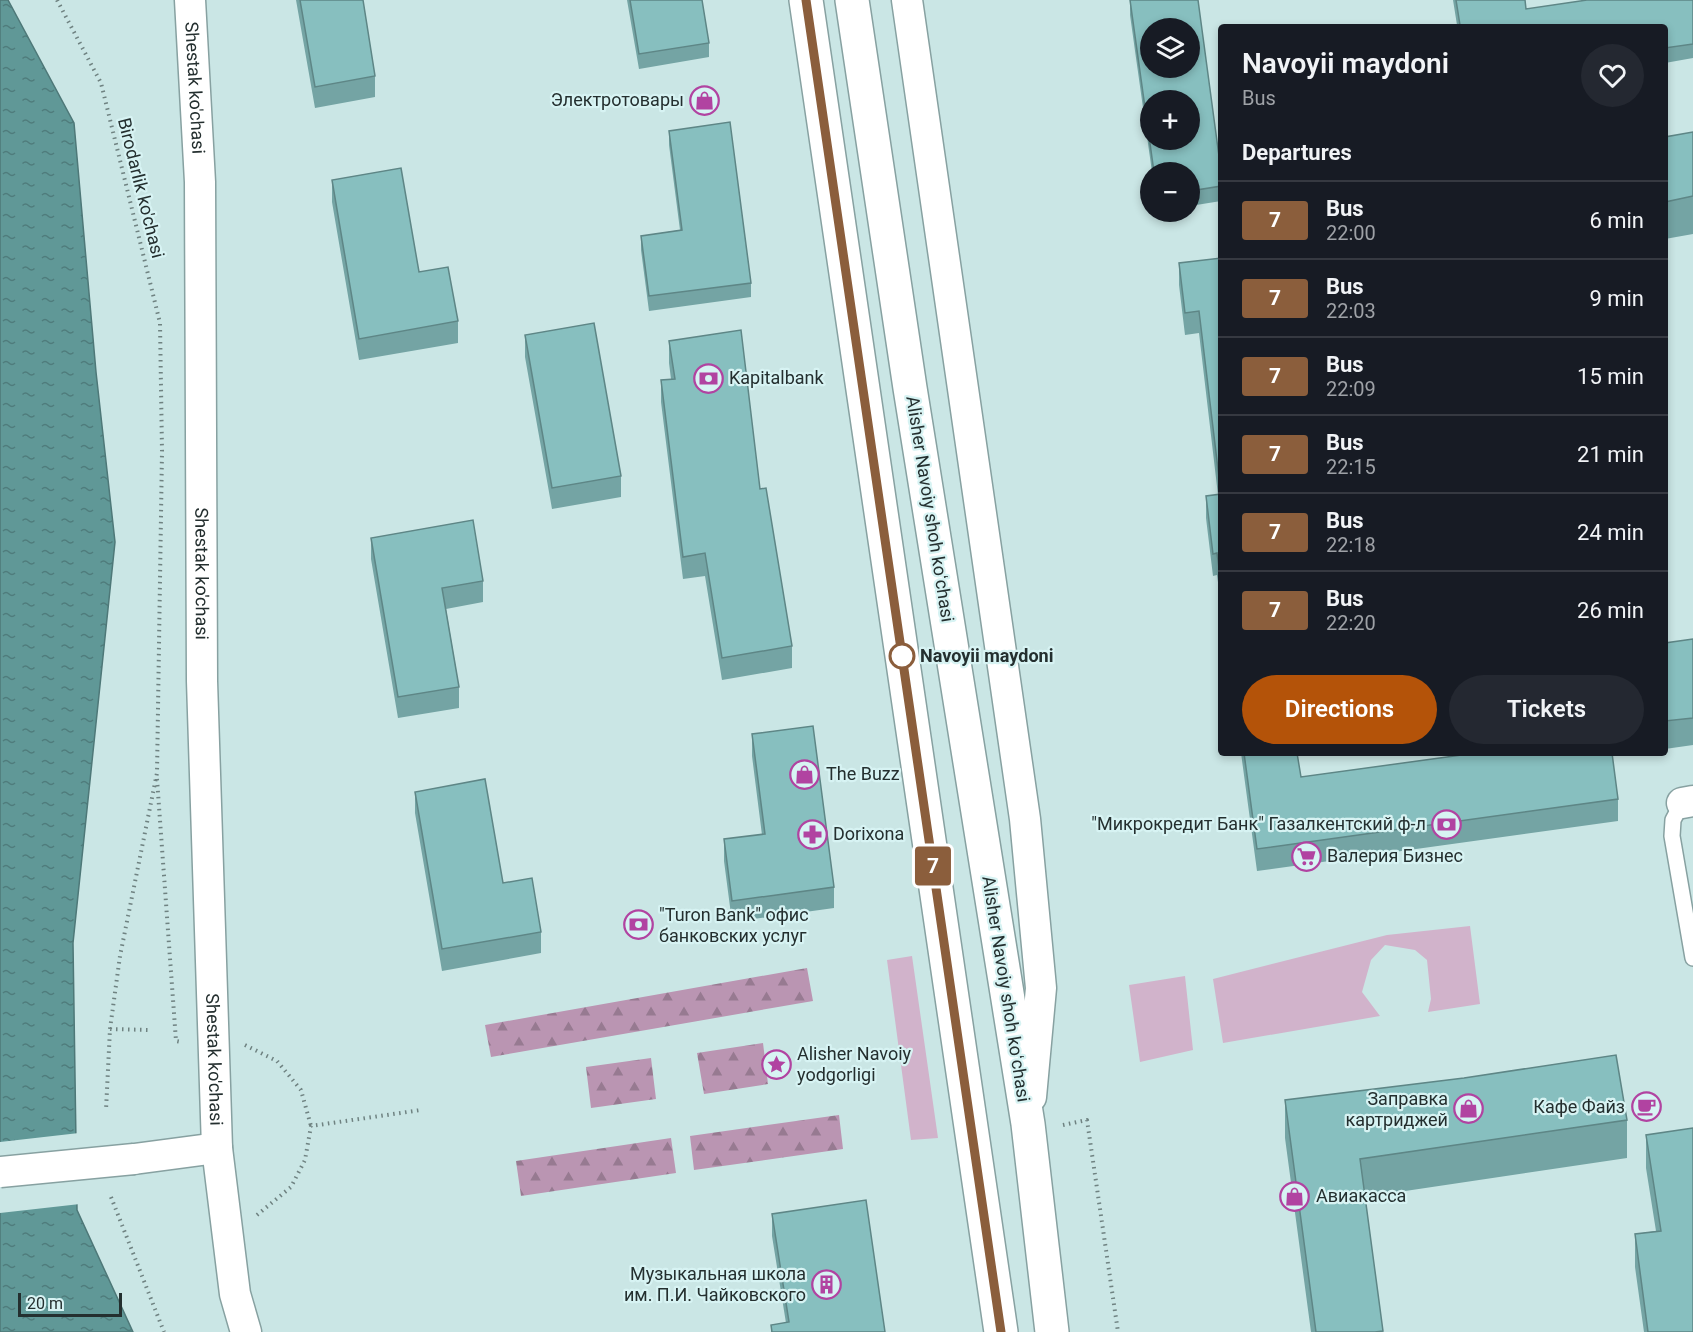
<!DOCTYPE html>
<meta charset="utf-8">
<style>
:root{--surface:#171b24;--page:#242831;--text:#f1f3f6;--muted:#9ea1a6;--line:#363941;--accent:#b45309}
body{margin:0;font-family:Roboto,sans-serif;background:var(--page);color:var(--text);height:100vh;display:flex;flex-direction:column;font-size:22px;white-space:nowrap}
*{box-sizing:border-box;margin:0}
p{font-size:20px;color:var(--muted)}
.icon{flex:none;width:33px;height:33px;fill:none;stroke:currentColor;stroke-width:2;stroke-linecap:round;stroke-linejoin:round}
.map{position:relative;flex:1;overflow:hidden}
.drawer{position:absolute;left:1218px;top:24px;width:450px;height:732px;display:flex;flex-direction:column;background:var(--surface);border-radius:6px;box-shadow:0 3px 9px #0003}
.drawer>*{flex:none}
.badge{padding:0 12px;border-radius:4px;font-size:21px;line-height:39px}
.buttons{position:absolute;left:1140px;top:18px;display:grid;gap:12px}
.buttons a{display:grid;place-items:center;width:60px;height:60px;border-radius:50%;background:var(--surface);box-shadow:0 3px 9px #0003;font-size:30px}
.scale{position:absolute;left:18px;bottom:15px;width:104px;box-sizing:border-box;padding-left:6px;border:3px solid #242f2f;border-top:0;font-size:16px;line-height:21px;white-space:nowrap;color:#242f2f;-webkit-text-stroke:4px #d7f3f3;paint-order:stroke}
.map>.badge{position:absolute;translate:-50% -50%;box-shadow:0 0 0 3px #fff}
h2{padding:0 24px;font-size:22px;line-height:54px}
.round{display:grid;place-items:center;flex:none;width:63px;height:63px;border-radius:32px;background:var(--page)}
.head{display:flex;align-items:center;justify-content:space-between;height:102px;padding:0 24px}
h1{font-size:28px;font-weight:600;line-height:45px}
.primary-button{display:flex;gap:12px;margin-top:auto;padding:12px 24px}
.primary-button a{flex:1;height:69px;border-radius:36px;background:var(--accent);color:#fff;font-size:24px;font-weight:600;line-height:69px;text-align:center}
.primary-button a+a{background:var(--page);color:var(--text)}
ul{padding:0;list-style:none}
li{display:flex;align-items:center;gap:18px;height:78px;padding:0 24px;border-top:2px solid var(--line)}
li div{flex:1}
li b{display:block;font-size:22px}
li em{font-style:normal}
li .badge{min-width:66px;font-weight:700;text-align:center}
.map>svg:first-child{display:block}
.grass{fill:#d1b3cb}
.forest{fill:url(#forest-firs)}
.water{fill:url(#water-ripples);stroke:#4e7878;stroke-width:1.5}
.pier{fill:#cae6e5}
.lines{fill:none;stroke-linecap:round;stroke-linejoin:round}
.lane-casing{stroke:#87a1a1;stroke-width:18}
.street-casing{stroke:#87a1a1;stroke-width:33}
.primary-casing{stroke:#87a1a1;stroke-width:36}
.path{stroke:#6f8281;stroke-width:4;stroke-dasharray:1.5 4.5;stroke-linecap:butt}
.lane{stroke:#fff;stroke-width:15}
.street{stroke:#fff;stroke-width:30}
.primary{stroke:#fff;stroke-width:33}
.street-bridge-casing{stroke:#87a1a1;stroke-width:33;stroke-linecap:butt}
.street-bridge{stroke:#fff;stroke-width:30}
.wall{fill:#74a4a4}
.building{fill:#87bfbf;stroke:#5e8686;stroke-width:1.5;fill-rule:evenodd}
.line-casing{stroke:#fff;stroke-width:14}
.line{stroke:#8b5e3c;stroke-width:9}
.stop-dot{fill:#fff;stroke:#8b5e3c;stroke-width:3}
.labels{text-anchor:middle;stroke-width:4.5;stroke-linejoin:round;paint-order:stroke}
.street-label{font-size:18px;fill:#242f2f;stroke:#d7f3f3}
.poi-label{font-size:18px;fill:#242f2f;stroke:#d7f3f3;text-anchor:start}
.stop-label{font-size:18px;font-weight:bold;fill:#242f2f;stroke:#d7f3f3;text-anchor:start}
</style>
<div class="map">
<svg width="1693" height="1332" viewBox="0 0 1693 1332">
<defs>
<pattern id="forest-firs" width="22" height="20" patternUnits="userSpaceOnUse" patternTransform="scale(1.5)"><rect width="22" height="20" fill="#ba95b2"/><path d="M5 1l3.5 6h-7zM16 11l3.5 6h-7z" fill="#977a91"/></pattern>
<pattern id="water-ripples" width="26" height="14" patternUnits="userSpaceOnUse" patternTransform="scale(1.5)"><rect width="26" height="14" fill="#609897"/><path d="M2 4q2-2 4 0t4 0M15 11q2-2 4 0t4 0" fill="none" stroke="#4f7c7c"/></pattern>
</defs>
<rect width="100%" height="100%" fill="#cae6e5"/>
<!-- grass -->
<path class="grass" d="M1470,926L1480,1004L1428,1012L1431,999L1427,960L1415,950L1385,945L1371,960L1362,992L1380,1016L1223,1043L1213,979L1387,935Z
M912,956L938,1138L911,1140L887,960Z
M1185,976L1193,1050L1140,1062L1129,985Z"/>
<!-- forest -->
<path class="forest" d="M807,968L813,1001L491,1057L485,1025Z
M763,1043L768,1084L704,1094L697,1053Z
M651,1058L656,1099L591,1108L586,1067Z
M839,1115L843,1149L694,1170L690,1136Z
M671,1138L676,1173L521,1196L516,1161Z"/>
<!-- water -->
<path class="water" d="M0,0H8L74,123L96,372L115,542L73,943L77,1210L133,1332H0Z"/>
<!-- pier -->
<path class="pier" d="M79,1133L80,1204L0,1213V1142Z"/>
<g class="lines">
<defs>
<path id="lane" d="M1682,803L1673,820L1672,836L1693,958"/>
<g id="street">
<path id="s1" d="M190,0L200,182L202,681L217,1148L235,1294L246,1332"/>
<path d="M907,0L1025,819L1041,988L1031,1097"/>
<path d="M1682,803L1693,801"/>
<path d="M134,1159L217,1148"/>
</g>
<path id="primary" d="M806,0L1001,1332
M852,0L910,388L1028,1124L1052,1332"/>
</defs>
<!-- lane casing -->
<use href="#lane" class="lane-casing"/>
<!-- street casing -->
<use href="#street" class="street-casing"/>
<!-- primary casing -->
<use href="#primary" class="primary-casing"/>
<!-- path -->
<path class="path" d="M57,0L101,83L160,323L162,451L157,773L120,956L110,1029L106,1110
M157,779L176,1041L181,1042
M110,1029L149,1030
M245,1045L277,1061L301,1090L311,1126
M1063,1125L1087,1120L1118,1332
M111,1197L164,1332
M257,1215L291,1187L305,1160L311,1126L421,1110"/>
<!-- lane -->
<use href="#lane" class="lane"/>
<!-- street -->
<use href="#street" class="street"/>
<!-- primary -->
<use href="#primary" class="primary"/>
<defs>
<path id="street-bridge" d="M0,1172L134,1159"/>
</defs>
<!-- street-bridge casing -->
<use href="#street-bridge" class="street-bridge-casing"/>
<!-- street-bridge -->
<use href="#street-bridge" class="street-bridge"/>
</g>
<!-- wall -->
<path class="wall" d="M296,0H363L375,76V97L315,108Z
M627,0H702L709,43V57L639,69Z
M1130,0L1221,171V201L1190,206V172H1152L1130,15Z
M1453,0H1525L1526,9L1693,0V58L1665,63V27L1457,25Z
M669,131L751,283V297L649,311L641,250V236L680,230L669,145Z
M1693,132V234L1665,239V137Z
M332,180L419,272L458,321V343L359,360L332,202Z
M1221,258V604L1217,575L1213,576L1206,518V496L1218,495L1199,333L1185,335L1179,285V263Z
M525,335L621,476V497L552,509L525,357Z
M669,341L760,489L792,646V668L722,680L705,576L683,579L661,402V380L671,379L669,363Z
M371,538L483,581V602L446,609L459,687V708L398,718L371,559Z
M1693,639V745L1665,749V643Z
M752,734L834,887V908L732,922L724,861V839L762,835L752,756Z
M1241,753H1297L1301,777L1476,753H1636L1612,756L1618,799V821L1257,871Z
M415,792L503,883L541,932V953L442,971L415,813Z
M1285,1100L1627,1120V1158L1365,1197L1383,1332H1311L1285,1138Z
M1646,1135L1693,1332H1644L1635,1267V1234L1656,1231L1646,1168Z
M772,1214L885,1332H771V1325L786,1323L772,1236Z"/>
<!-- building -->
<path class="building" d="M300,0H363L375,76L315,87Z
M630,0H702L709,43L639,54Z
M1130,0H1198L1221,171V186L1190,191V172H1154ZM1150,28H1190V68H1150ZM1150,100H1190V140H1150Z
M1456,0H1525L1526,9L1587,0H1693V44L1665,48V27H1446L1460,25Z
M730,122L751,283L649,296L641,236L682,230L669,131Z
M1693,132V196L1665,202V137Z
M401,168L419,272L448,267L458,321L359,339L332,180Z
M1221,258V583L1217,553L1213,554L1206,496L1221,494L1199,311L1185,313L1179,263Z
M594,323L621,476L552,488L525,335Z
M741,330L760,489L766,488L792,646L722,658L705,553L683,557L661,380L675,379L669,341Z
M473,520L483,581L442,588L459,687L398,697L371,538Z
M1693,639V718L1665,721V643Z
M813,726L834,887L732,901L724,839L765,834L752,734Z
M1244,753H1297L1301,777L1476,753H1612L1618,799L1257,849Z
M485,779L503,883L532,878L541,932L442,949L415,792Z
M1616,1055L1627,1120L1360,1159L1383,1331L1375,1332H1316L1285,1100L1464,1078Z
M1693,1128V1332H1648L1635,1234L1661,1231L1646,1135Z
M866,1200L885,1332H772L771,1325L789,1322L772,1214Z"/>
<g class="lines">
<defs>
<path id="line" d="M806,0L1001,1332"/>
</defs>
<!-- line casing -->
<use href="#line" class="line-casing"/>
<!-- line -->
<use href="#line" class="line"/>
</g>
<!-- icons -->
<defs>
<symbol id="shop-ring" viewBox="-11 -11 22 22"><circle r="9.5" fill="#d7f3f3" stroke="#b143a1" stroke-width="1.5"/><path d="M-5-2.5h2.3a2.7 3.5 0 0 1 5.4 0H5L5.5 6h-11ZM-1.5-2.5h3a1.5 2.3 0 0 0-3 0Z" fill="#b143a1"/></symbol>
<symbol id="bank-ring" viewBox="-11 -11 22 22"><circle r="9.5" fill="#d7f3f3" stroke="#b143a1" stroke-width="1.5"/><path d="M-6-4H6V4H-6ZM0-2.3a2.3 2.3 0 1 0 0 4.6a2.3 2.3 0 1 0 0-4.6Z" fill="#b143a1"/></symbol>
<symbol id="pharmacy-ring" viewBox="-11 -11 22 22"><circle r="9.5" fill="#d7f3f3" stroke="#b143a1" stroke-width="1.5"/><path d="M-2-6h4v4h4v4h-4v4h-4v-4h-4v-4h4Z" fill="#b143a1"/></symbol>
<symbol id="supermarket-ring" viewBox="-11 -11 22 22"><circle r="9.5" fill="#d7f3f3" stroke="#b143a1" stroke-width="1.5"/><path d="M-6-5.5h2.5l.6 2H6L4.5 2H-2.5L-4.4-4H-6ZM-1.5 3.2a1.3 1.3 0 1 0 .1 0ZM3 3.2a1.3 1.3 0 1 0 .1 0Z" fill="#b143a1"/></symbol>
<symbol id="sight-ring" viewBox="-11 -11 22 22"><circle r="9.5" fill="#d7f3f3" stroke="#b143a1" stroke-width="1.5"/><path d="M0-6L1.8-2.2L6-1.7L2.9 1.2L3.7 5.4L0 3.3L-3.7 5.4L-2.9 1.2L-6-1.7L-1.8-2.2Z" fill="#b143a1"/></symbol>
<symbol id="cafe-ring" viewBox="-11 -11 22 22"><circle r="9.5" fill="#d7f3f3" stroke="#b143a1" stroke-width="1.5"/><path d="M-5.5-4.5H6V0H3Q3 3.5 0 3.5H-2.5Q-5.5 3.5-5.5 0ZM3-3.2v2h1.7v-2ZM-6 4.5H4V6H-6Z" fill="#b143a1"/></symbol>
<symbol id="building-ring" viewBox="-11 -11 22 22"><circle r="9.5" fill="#d7f3f3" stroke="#b143a1" stroke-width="1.5"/><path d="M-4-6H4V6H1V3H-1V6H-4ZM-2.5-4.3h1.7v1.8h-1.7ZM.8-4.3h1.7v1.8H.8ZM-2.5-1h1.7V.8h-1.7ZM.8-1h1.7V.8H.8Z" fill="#b143a1"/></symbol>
</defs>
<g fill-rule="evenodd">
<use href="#shop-ring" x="688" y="84" width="33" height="33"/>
<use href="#bank-ring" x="692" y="362" width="33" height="33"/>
<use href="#shop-ring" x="788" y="758" width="33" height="33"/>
<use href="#bank-ring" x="1430" y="808" width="33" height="33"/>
<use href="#pharmacy-ring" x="796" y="818" width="33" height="33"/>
<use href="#supermarket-ring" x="1290" y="840" width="33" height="33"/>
<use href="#bank-ring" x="622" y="908" width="33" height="33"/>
<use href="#sight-ring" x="760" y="1048" width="33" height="33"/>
<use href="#cafe-ring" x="1630" y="1090" width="33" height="33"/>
<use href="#shop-ring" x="1452" y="1092" width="33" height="33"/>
<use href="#shop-ring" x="1278" y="1180" width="33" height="33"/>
<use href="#building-ring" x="810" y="1268" width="33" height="33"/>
</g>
<!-- markers -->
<circle class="stop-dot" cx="902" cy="656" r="12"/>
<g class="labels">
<!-- street labels -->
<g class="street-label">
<text dy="6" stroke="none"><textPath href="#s1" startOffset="88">Shestak ko'chasi</textPath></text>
<text transform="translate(141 188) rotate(76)" y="6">Birodarlik ko'chasi</text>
<text transform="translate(930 509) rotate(81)" y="6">Alisher Navoiy shoh koʻchasi</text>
<text dy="6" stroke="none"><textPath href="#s1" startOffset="574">Shestak ko'chasi</textPath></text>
<text transform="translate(1006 989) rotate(81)" y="6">Alisher Navoiy shoh koʻchasi</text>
<text dy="6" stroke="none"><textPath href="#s1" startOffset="1060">Shestak ko'chasi</textPath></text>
</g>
<!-- poi labels -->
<g class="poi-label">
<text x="684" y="106" text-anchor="end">Электротовары</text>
<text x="729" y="384">Kapitalbank</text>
<text x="826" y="780">The Buzz</text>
<text x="1426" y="830" text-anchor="end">"Микрокредит Банк" Газалкентский ф-л</text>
<text x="833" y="840">Dorixona</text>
<text x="1327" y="862">Валерия Бизнес</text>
<text x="659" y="921">"Turon Bank" офис<tspan x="659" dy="21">банковских услуг</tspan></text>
<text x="797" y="1060">Alisher Navoiy<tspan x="797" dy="21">yodgorligi</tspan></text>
<text x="1448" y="1105" text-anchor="end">Заправка<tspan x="1448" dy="21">картриджей</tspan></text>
<text x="1625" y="1113" text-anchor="end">Кафе Файз</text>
<text x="1316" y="1202">Авиакасса</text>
<text x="806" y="1280" text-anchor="end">Музыкальная школа<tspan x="806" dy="21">им. П.И. Чайковского</tspan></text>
</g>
<!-- stop labels -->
<g class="stop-label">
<text x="920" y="662">Navoyii maydoni</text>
</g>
</g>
</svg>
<div class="buttons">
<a><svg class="icon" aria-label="layers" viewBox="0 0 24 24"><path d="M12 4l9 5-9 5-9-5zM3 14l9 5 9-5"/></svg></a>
<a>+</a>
<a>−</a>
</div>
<div class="scale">20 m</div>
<b class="badge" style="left:933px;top:866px;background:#8b5e3c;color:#fff">7</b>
<section class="drawer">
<div class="head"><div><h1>Navoyii maydoni</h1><p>Bus</p></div><a class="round"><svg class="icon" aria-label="heart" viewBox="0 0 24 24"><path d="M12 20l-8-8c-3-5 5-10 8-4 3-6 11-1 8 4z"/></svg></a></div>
<h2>Departures</h2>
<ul>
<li><span class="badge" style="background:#8b5e3c;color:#fff">7</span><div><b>Bus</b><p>22:00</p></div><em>6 min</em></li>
<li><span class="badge" style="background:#8b5e3c;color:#fff">7</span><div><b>Bus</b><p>22:03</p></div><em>9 min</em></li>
<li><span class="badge" style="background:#8b5e3c;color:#fff">7</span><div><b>Bus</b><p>22:09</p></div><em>15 min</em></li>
<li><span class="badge" style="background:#8b5e3c;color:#fff">7</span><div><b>Bus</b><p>22:15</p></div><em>21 min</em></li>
<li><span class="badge" style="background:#8b5e3c;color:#fff">7</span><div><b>Bus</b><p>22:18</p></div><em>24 min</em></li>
<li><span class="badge" style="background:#8b5e3c;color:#fff">7</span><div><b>Bus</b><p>22:20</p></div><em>26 min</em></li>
</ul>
<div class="primary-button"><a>Directions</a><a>Tickets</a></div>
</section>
</div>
